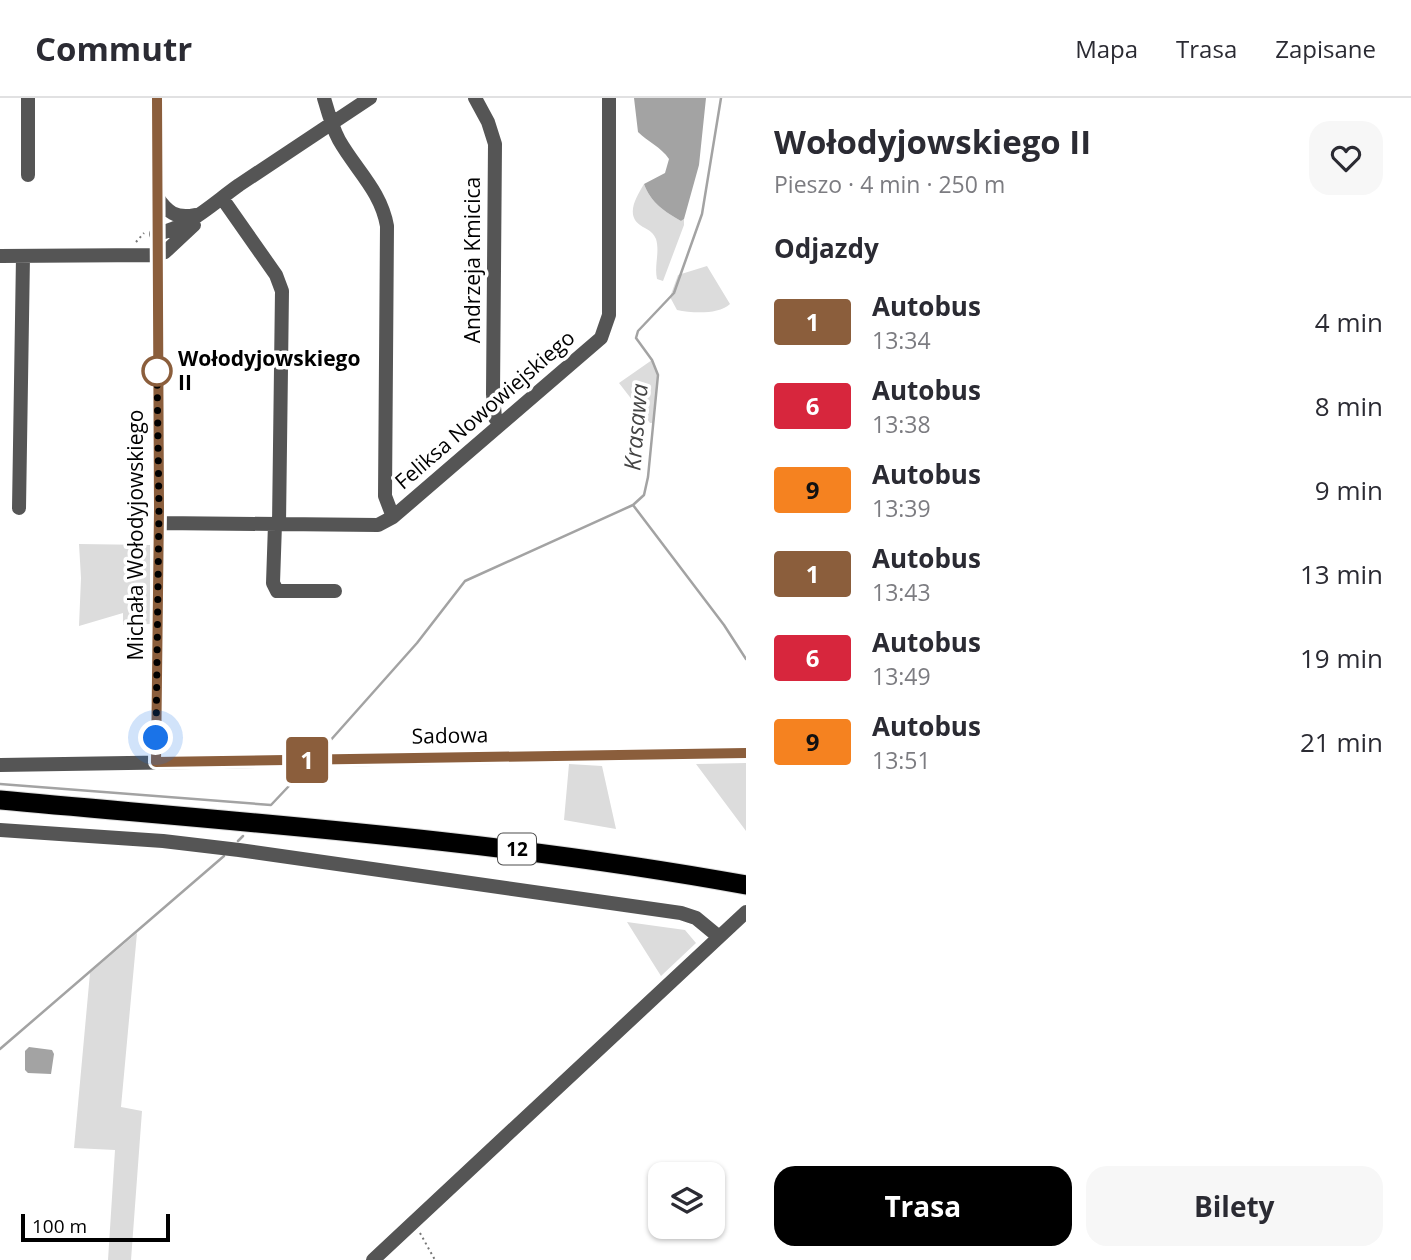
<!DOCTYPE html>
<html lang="pl">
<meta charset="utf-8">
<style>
:root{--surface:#fff;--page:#f7f7f7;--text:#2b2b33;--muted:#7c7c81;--line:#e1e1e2;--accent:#000}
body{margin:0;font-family:"Open Sans",sans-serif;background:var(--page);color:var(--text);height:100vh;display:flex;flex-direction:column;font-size:26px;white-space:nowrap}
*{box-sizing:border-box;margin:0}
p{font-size:23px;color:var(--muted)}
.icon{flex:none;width:38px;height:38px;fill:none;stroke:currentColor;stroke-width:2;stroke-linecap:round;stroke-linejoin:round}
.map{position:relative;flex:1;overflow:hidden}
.drawer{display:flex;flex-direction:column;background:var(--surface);width:665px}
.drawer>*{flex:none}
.badge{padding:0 14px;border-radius:5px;font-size:24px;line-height:46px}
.controls{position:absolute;left:648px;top:1064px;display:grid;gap:14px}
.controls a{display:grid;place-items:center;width:77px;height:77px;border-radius:14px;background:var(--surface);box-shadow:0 2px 5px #0004;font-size:35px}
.scale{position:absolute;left:21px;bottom:18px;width:149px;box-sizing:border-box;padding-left:7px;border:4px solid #000;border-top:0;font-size:19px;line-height:24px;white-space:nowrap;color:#000;-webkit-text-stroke:5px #fff;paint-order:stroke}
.you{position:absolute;width:35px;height:35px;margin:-18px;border:5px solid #fff;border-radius:50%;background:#1a73e8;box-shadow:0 0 0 10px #1a73e833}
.map>.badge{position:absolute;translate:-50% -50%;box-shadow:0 0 0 4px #fff}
h2{padding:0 28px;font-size:26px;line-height:63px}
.round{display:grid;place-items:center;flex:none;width:74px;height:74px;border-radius:21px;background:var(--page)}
.head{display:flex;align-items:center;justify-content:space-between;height:119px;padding:0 28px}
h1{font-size:33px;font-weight:700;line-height:52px}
.cta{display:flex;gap:14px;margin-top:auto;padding:14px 28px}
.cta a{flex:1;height:80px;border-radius:21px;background:var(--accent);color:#fff;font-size:28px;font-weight:700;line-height:80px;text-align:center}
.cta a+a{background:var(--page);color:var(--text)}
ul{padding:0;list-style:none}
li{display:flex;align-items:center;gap:21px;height:84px;padding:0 28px}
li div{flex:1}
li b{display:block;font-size:26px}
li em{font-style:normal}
li .badge{min-width:77px;font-weight:700;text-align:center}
header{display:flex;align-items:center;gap:42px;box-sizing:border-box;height:98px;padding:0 35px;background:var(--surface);border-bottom:2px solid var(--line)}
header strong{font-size:33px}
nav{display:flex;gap:38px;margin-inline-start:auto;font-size:24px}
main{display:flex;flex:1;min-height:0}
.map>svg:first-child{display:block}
.green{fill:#dcdcdc}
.water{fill:#a3a3a3}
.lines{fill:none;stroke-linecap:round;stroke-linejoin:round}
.stream{stroke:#a3a3a3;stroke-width:2.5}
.highway-casing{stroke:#dbdbdb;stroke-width:21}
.path{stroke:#777;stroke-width:2;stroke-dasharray:2 3.5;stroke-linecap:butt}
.minor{stroke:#555;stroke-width:14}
.highway{stroke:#000;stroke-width:19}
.line-casing{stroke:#fff;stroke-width:16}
.line{stroke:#8b5e3c;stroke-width:10}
.walk{stroke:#000;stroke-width:7;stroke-dasharray:0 12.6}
.stop-dot{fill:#fff;stroke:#8b5e3c;stroke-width:3.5}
.labels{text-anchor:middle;stroke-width:7;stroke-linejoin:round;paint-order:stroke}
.shield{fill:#fff;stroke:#4c4c4c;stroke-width:2}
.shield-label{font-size:19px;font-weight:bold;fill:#000}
.street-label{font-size:21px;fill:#000;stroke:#fff}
.stop-label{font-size:21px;font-weight:bold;fill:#000;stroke:#fff;text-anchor:start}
.water-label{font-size:23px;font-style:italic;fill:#444;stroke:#fff}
</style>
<header>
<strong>Commutr</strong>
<nav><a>Mapa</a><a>Trasa</a><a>Zapisane</a></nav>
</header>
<main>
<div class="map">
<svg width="746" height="1162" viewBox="0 0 746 1162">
<rect width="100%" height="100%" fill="#fff"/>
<!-- green -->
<path class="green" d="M644,86C651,105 665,114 681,123L684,121V127L663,183L657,181C654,167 660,155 656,141C652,132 647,132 640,127C625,116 637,98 644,86Z
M707,168L730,206C718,217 692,215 677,212L670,199L678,177Z
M652,262L658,277L654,325H650L619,285Z
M79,446L150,447V526L123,527V515L79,528L81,480Z
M746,665V733L696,666Z
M569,666L602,668L616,731L564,722Z
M627,824L685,832L696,845L661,878Z
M137,835L121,1009L142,1013L131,1162H108L115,1052L74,1050L90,875Z"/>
<!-- water -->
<path class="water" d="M634,0H706L699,67L684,121L681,123C665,114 651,105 644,86L665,75L669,61C661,49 648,44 638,34Z
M29,949L52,952L54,956L51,976L28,975L25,972V953Z"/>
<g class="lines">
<!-- stream -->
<path class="stream" d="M633,407L724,527L746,561
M321,653L417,545L465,483L633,407L644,397L648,379L658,277L652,262L636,240L638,233L674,195L702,116L721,0
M0,686L271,707L305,671
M238,743L243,738
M0,951L224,758"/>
<defs>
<path id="highway" d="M0,702C250,725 499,742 746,787"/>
</defs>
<!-- highway casing -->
<use href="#highway" class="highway-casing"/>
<!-- path -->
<path class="path" d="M136,144L144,135
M420,1135L435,1162"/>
<!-- minor -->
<path class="minor" d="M324,0C328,14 332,29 339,42C356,72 381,93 387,128L385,398L393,419
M475,0L488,24L495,46L493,296L495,320L501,326
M28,77V0
M157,99C167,114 176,121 195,117
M222,100L276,177L282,193L279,426
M156,136C190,129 212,106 239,87C283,58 326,29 370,0
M0,158L156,157L165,154L194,127
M19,410L23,158
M158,425L378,427L393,419L601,240L609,217V0
M275,426L273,485L277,493H335
M156,664L159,411L157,0
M0,667L746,655
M0,732L163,743L239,752L681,815L696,820L719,839
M373,1162L746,814"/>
<!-- highway -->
<use href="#highway" class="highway"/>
</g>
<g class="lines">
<defs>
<path id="line" d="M157,0L159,411L156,664L746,655"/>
</defs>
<!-- line casing -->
<use href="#line" class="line-casing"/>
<!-- line -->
<use href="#line" class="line"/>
<!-- walk -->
<path class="walk" d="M156,640L159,411L157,273"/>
</g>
<!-- markers -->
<circle class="stop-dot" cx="157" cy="273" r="14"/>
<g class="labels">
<!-- shield labels -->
<rect class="shield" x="498" y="735.5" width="38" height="31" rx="5"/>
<g class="shield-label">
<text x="517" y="758">12</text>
</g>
<!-- street labels -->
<g class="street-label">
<text transform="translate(473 162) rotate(-90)" y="7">Andrzeja Kmicica</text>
<text transform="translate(485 312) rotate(-41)" y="7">Feliksa Nowowiejskiego</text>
<text transform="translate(136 437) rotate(-90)" y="7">Michała Wołodyjowskiego</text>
<text transform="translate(450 638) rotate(-1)" y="7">Sadowa</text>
</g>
<!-- stop labels -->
<g class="stop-label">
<text x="178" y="268">Wołodyjowskiego<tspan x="178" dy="24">II</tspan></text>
</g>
<!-- water labels -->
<g class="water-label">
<text transform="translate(636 329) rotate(-85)" y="8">Krasawa</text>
</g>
</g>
</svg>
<div class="controls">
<a><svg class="icon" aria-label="layers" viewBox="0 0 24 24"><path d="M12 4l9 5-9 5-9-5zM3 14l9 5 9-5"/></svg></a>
</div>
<div class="scale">100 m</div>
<div class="you" style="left:156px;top:640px"></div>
<b class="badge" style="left:307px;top:662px;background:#8b5e3c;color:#fff">1</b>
</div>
<section class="drawer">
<div class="head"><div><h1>Wołodyjowskiego II</h1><p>Pieszo · 4 min · 250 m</p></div><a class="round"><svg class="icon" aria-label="heart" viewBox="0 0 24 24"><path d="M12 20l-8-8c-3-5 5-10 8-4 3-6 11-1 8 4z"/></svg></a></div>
<h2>Odjazdy</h2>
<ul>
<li><span class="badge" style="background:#8b5e3c;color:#fff">1</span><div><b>Autobus</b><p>13:34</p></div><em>4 min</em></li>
<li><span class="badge" style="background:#d7263d;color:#fff">6</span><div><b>Autobus</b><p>13:38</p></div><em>8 min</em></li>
<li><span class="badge" style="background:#f58220;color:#111">9</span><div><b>Autobus</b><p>13:39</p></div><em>9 min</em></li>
<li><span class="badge" style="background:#8b5e3c;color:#fff">1</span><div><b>Autobus</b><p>13:43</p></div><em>13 min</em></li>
<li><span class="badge" style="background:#d7263d;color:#fff">6</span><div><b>Autobus</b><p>13:49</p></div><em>19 min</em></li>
<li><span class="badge" style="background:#f58220;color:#111">9</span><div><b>Autobus</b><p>13:51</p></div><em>21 min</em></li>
</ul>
<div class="cta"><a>Trasa</a><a>Bilety</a></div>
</section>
</main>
